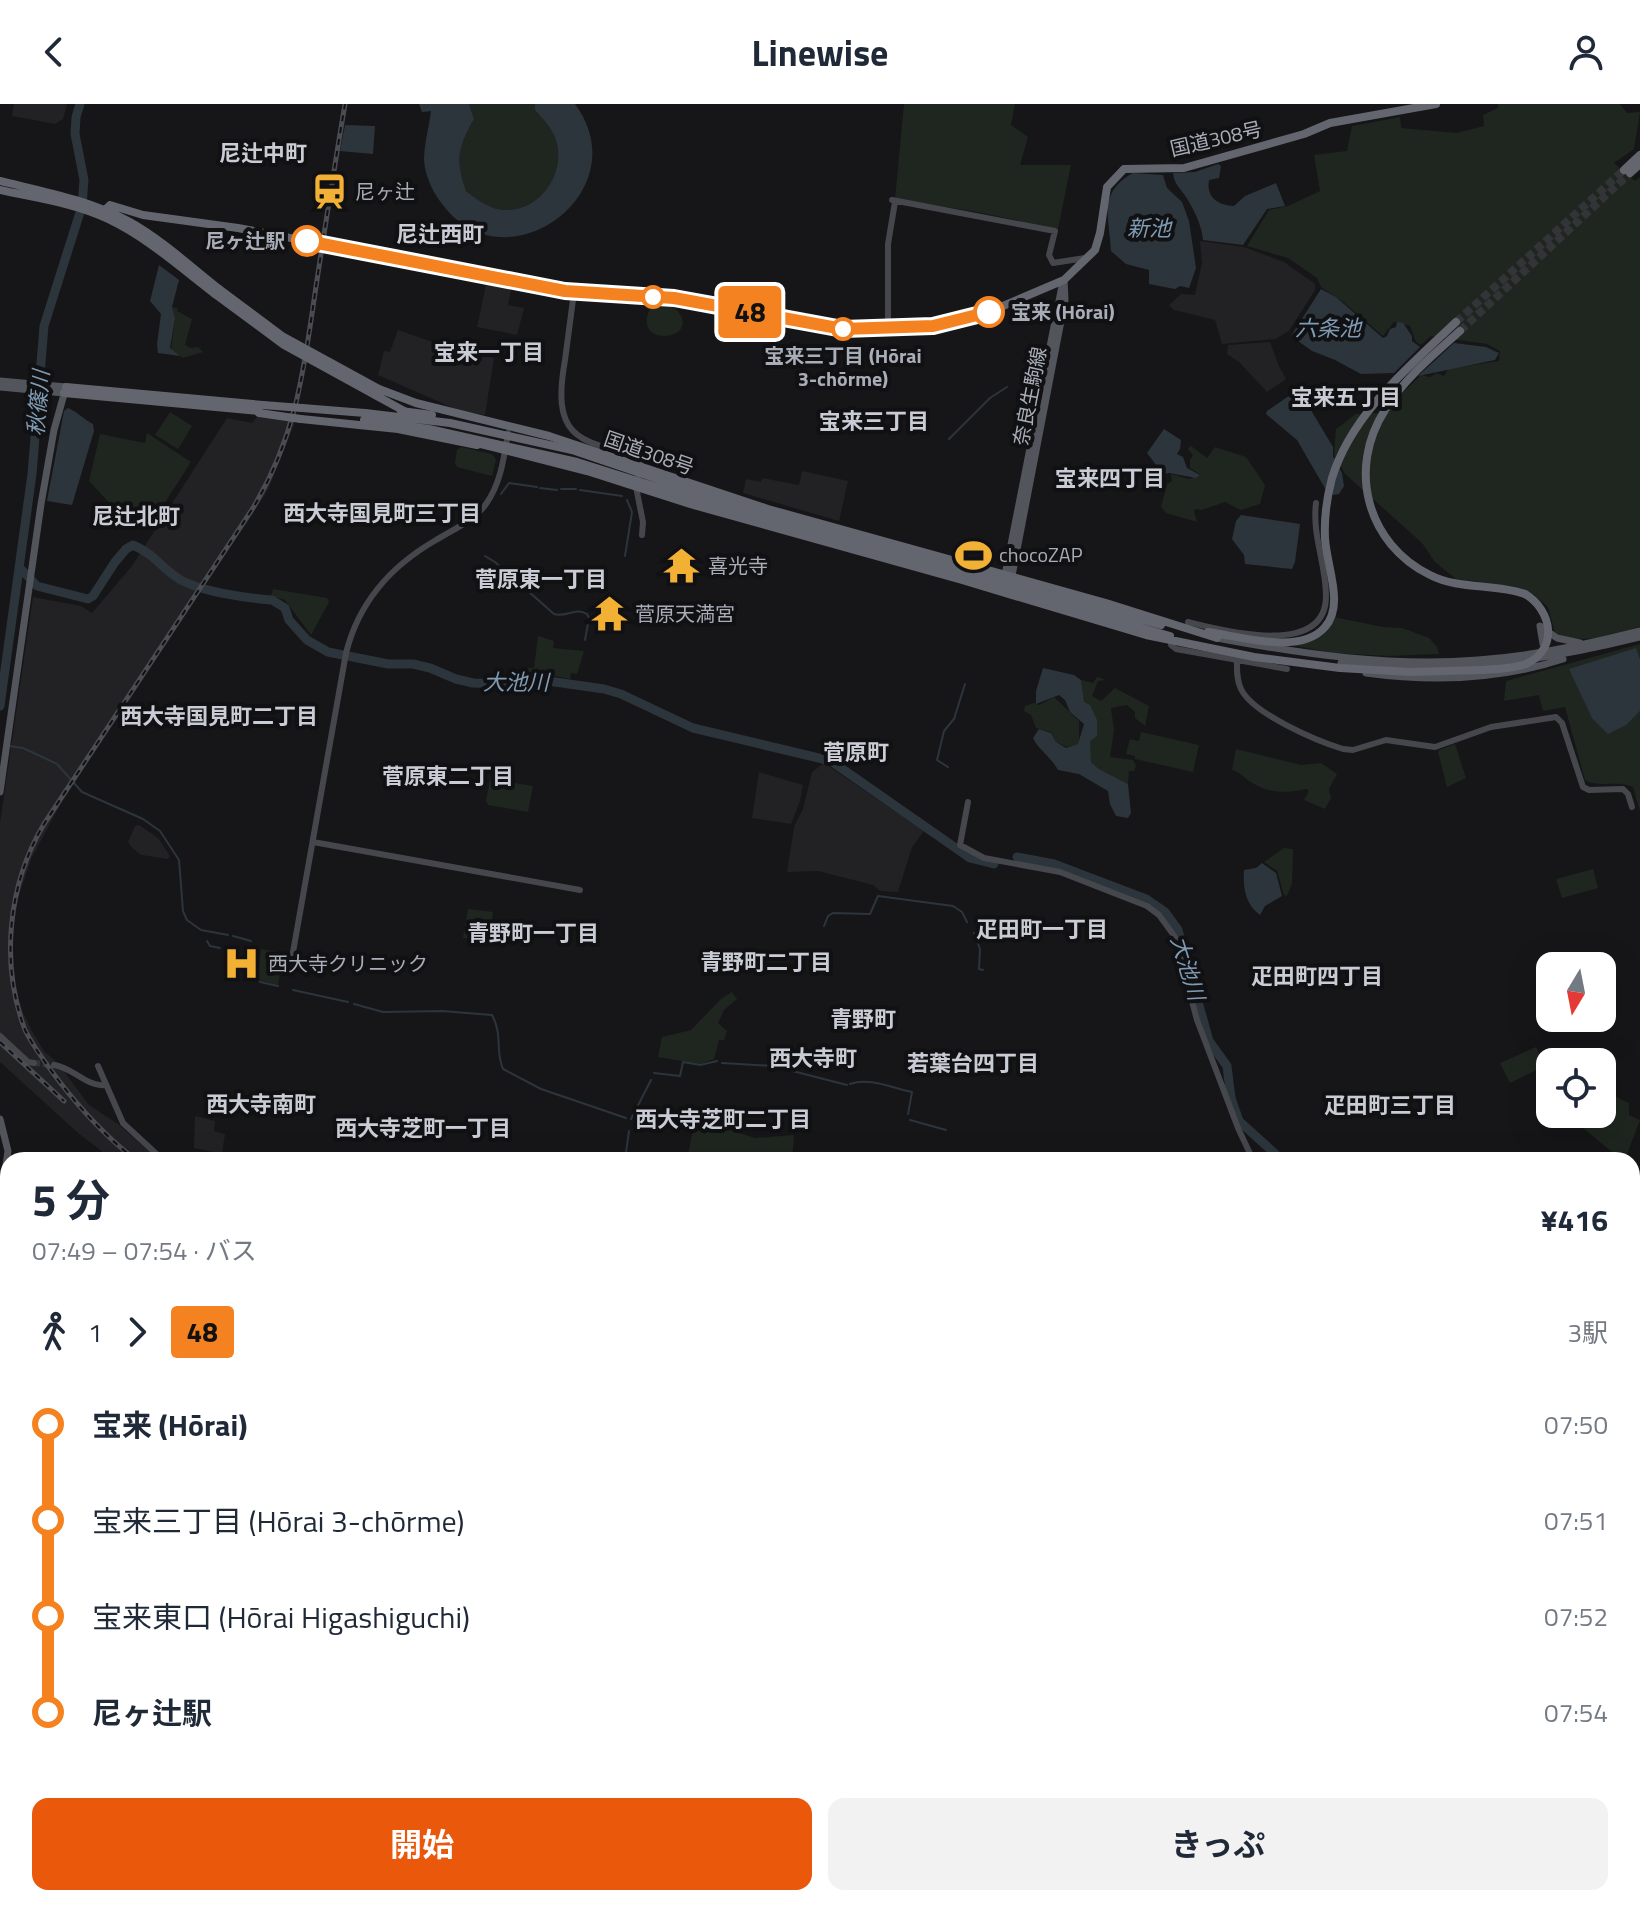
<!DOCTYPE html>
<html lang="ja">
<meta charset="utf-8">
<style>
:root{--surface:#fff;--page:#f2f2f3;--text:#1f2937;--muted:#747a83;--accent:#ea580c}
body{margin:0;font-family:"Titillium Web","Noto Sans JP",sans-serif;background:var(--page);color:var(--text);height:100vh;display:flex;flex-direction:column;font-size:30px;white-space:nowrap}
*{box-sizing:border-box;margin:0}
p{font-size:26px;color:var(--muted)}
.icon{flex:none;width:44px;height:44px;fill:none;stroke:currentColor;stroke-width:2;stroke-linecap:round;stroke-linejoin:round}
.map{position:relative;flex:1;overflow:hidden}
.details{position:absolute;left:0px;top:1048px;width:1640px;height:754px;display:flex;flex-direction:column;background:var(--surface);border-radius:24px 24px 0 0;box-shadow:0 8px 32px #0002}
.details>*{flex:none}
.badge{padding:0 16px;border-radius:6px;font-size:28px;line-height:52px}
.needle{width:52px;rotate:190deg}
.fabs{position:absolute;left:1536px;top:848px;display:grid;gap:16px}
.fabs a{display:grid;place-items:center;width:80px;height:80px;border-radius:16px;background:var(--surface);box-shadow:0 8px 32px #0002;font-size:40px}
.map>.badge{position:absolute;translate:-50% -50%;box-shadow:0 0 0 4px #fff}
.legs{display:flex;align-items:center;gap:12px;height:88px;padding:0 32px;font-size:26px}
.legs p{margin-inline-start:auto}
.overview{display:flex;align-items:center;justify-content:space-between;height:136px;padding:0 32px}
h1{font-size:44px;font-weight:700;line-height:60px}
.cta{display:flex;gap:16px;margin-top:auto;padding:16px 32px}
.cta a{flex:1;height:92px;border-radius:16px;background:var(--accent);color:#fff;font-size:32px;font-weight:700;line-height:92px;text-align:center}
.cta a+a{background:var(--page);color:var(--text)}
ul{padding:0 32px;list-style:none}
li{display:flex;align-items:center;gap:28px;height:96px;font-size:30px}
li i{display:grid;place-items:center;width:12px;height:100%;margin:0 10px;background:currentColor}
li i::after{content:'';width:20px;height:20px;margin:-10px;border:6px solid;border-radius:50%;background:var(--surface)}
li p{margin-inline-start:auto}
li:first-child i{background:linear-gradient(#0000 50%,currentColor 0)}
li:last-child i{background:linear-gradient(currentColor 50%,#0000 0)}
header{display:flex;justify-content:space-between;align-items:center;height:104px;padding:0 32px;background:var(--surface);font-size:36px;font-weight:700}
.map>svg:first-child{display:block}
.built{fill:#222225}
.green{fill:#1e261f}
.water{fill:#2c353c}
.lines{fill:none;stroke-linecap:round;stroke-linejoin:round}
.stream{stroke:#2c353c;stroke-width:2}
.river{stroke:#2c353c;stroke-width:9}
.secondary-tunnel{stroke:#333438;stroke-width:6;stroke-dasharray:6 3;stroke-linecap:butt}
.highway-tunnel{stroke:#333438;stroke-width:8;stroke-dasharray:8 4;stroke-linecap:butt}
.secondary{stroke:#45474d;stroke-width:6}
.primary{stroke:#53555c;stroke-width:7}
.highway{stroke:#63666e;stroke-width:8}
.rail-casing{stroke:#4a4c52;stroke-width:5}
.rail{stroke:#111113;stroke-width:2;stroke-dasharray:6;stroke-linecap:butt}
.highway-bridge{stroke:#63666e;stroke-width:8}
.line-1-casing{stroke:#fff;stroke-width:18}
.line-1{stroke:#f58220;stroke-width:12}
.stop-1-dot{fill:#fff;stroke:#f58220;stroke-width:4}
.labels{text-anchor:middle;stroke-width:8;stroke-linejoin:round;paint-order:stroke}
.street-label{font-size:20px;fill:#a8adb8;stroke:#111113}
.poi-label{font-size:20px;fill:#a8adb8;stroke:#111113;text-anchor:start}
.stop-label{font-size:20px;font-weight:bold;fill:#a8adb8;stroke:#111113;text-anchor:end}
.neighbourhood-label{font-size:22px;font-weight:bold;fill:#c9ccd4;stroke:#111113}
.water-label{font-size:22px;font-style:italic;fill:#7f9bb3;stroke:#111113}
</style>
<header><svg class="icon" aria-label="back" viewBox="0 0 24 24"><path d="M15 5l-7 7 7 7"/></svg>Linewise<svg class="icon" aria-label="person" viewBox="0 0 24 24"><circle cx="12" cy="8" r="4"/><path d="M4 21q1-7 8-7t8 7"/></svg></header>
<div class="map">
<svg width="1640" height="1801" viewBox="0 0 1640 1801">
<rect width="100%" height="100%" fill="#161618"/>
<!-- built -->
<path class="built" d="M14,0H67L63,15L55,20L12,12Z
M1200,137L1244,143L1284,158L1315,180V186L1289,227L1275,235L1222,240L1215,216L1174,206L1169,201L1181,190L1195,191L1202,159Z
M487,176L512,181L508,201L524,204L517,231L477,223Z
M398,226L444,242L494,254L485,311L460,307L378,271L384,247L390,248Z
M1270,238L1278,260L1286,275L1267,288L1239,258L1227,250L1228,241Z
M257,313L295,318L268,386L66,690L32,753L17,797L12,827L14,876L22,906L32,927L44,947L58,959L89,1001L118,1020L159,1056H113L78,1029L0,958V719L33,493L81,502L92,509L132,462L227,314L252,319Z
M802,367L848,377L839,417L743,389L746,375L761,378L762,374L799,381Z
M824,659L924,727L912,743L898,788L880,787L873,781L818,767L787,768L794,723L803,705L812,668Z
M759,668L803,681L800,697L791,720L752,714Z
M139,721L158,734L170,752L168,755L141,751L131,743L128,738L135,722Z
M195,1012L215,1017L214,1027L225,1030L222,1050L194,1044Z"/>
<!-- green -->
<path class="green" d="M469,0H535V6C542,14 550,22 554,31C569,65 542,107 505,106C491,106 476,95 466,87C455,55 458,45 474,15Z
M904,0H1015L1011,21L1028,33L1020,61H1071L1058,125L977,108L895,95Z
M1498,0H1620L1627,9L1640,8L1634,45L1614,59L1635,77L1640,73V522C1615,532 1580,541 1555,529L1548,503L1533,490L1511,482L1456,475L1435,458L1422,439L1345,370L1334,351L1336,325L1356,310L1382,309L1421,271L1430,273L1437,269L1444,272L1448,265L1499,257L1500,247L1487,240L1431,232L1421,241L1416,238L1410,222L1394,218L1383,232L1342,197L1321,183L1317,174L1288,154L1247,142L1269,106L1288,102L1320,87L1314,51L1347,47L1352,22L1400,13L1401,24L1457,29L1484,22L1483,11L1498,4Z
M660,199C669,201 677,203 681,212C694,240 626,241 653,200Z
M172,203L178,204L177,207L192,215L185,241L191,244L198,243L203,248L183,254L171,246L175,214Z
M170,308L192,322L178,345L155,331Z
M147,329L191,358L155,414C146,419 136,419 126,417L89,377L100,330L145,339Z
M1191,342L1207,354L1215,343L1246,353L1265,381L1260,400L1241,406L1225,398L1201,406L1196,405L1194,407L1197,418L1166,409L1161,403L1167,380L1172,377L1171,370L1189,375L1201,371L1190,364V356L1193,351L1188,345Z
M461,343L492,350L496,356L492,372L457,363L455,359L457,346Z
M273,485L327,494L329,498L311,531L285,496L271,492Z
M1334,513L1383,523L1402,524L1429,534L1437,543L1439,550L1388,552L1333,549L1292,541C1312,538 1323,531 1334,513Z
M538,532L554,537L553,544L584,547L577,570L571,569L570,575L549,571L523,573L522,564H534Z
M1640,540V555L1636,545L1569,566L1632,615L1640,607V707L1633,683C1617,676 1599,684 1585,676L1565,603L1543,607L1539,591L1504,597L1506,577Z
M1097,573L1106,576L1098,577L1092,592L1101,597L1115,584L1149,602L1145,622L1135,614V608L1127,601L1111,604L1114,626L1110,653L1133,656L1136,662L1134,667H1129L1128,680L1099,665L1091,658L1081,576L1093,579Z
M1054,593L1079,617V640L1067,643L1056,638L1051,628L1036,624L1031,611L1024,607L1025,602L1034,599L1039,601Z
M1141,628L1199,641L1193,668L1135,655V652L1126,650L1130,635L1139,637Z
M1455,640L1466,674L1447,683L1438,648L1439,646Z
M1236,645L1301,661L1321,659L1337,670L1329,685L1331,694L1325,705L1304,696L1309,687L1306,685C1287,689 1272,690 1254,680C1245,675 1242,669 1232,666Z
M493,675L533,682L528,708L488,701L486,697L490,677Z
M1284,744L1293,745L1292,780L1287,792L1284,791L1277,767L1264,758Z
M1593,765L1598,784L1562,794L1556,775Z
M468,805L493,808L490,829L510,833L509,841L463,834Z
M261,845L284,849L278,881L262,877L258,873Z
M732,888L737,895L724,906L718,919L727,927L724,936H719L714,955L700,960L658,953L662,933L691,926L722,894Z
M1536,943L1545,962L1510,979L1500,959Z
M1606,988L1629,999V1011L1640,1016L1626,1053L1612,1048L1582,1023L1588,1010H1602V990Z
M717,1022L755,1034L794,1031L792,1056H687L692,1030L703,1024Z"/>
<!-- water -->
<path class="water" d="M419,0H469L474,15C458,44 455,55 466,87C476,95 491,106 505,106C542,107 569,65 554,31C550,22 542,14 535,6V0H575C640,88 506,185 443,101C433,89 425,72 424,56C424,40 429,23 431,7L422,8Z
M345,21L375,22L373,50L340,47Z
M1218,60L1221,62L1219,74L1209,76C1206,94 1218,101 1234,102L1245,92L1276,79L1285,102L1267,105L1243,141L1203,136C1202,123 1196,110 1189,98C1184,87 1174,82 1173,69L1195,68Z
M1133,69L1163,71L1167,84L1182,98L1189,117L1196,164L1189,184L1180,182L1175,185L1149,180V166L1126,160L1111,147C1109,113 1098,88 1133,69Z
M159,161L179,176L172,203L175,214L170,244L180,252L158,249L157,240L161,210L150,197Z
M1321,185L1336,193L1383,234L1387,232L1390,225L1396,223L1397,218L1403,219L1412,232V237L1420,243L1394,269L1361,270L1335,256L1312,247L1291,232Z
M1454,239L1486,243L1499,249L1495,256L1418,272Z
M1306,280V295L1309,303L1333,343V352L1342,369L1344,382L1339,390L1333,391L1326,386L1297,336L1266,310L1267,307Z
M68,304C78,308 83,315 93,320L94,327L72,401L47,397L64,307Z
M1164,325L1181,336L1180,345L1177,350L1183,353L1187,364L1200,371L1196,374L1169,369L1163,370L1147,349Z
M1241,411L1300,420L1295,458L1292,465L1245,460L1244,451L1232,435L1236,417Z
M1636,544L1640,555V607L1626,621L1608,630L1592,614L1569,565Z
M1043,564L1074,571L1081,576L1084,598L1090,601L1097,616V632L1090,637L1091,658L1099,665L1128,680L1131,709L1128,714L1116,712L1110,700L1108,687L1079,670L1058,666C1052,654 1037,644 1033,634L1039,625L1051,629L1056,638L1066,644L1078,640L1084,620L1070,608L1065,596L1059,591L1036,600V587Z
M1262,759L1276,769L1282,792L1265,802L1260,811C1245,800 1243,784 1244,766L1256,764Z"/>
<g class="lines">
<!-- stream -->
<path class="stream" d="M949,335L990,294L1007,283
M540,384L557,386
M561,385H576
M580,386L622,392
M501,390L509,379L537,383
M485,452L495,458L554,510C566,514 575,503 587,510L589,514L585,536
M625,452L632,408L627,396
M9,642L23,644L57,660L82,688L143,715L160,727L179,756L183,807L187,816L201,826L228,831
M948,663L937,656L944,627L954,615L965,580
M824,822L828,812L833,809L870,810L878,792L953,802L962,808L967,818
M974,829L980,845L979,865L983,866
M233,832L251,837
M207,837L210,842L220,844
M258,845L256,872L260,878L278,882
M293,886L348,898
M354,900L383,908L442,907L492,911C503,931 495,947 503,965L541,985L626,1014
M722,959L773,962L847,981
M654,969L680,972L683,958L700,961L717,957
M850,980C869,973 892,984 912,988L908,1010
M631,1015L651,976
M910,1016L946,1026
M625,1056L629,1027"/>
<!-- river -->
<path class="river" d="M19,463L37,482L88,495L93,492L115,458L126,445L133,441C156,451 161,464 179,475C201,488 247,494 272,496L285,504L289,516L307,536L328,548L388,560H413L430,564L456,575L473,579L508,580L548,577L604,585L621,590L693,624L831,657L970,754L994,760
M0,602L32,370L44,222L82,102L84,76L75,30L76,13L80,0
M1017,753L1054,760L1146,795L1165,808L1178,826L1209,937L1227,962L1231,994L1239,1017L1282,1056
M1632,1336L1640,1335
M0,1574L8,1597
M222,1794L230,1801"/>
<!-- secondary-tunnel -->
<path class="secondary-tunnel" d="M34,959L54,961"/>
<!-- highway-tunnel -->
<path class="highway-tunnel" d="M1456,218L1624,66
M1460,227L1630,69"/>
<!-- secondary -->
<path class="secondary" d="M892,96L1055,127L1049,151L1053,159L1085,154
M574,188C571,211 568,233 565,256C552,329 573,340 642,350L636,383L643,418L642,431
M888,226V140L895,98
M1188,518C1224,527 1326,554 1326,492C1326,460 1312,432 1316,399
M1172,537L1171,541L1176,545L1287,565
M1237,554C1237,564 1236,575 1241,585C1253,610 1317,637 1343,645L1353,646L1386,636L1435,643L1491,623L1556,613L1562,619L1583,683L1589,686L1623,685L1628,690L1632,703
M968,698L960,741L984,754L1060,768L1147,802L1159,811L1175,833L1197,916L1238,1024L1253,1056
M313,738L580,786
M290,865L346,549C359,497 391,462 436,436C454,425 474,417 486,400C501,379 504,353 508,329
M0,932L28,958L34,959
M54,961C72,963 87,983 104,981
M98,962L123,1019L163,1056
M0,1104L8,1106
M0,1293L8,1286
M1632,1340L1640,1339
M1632,1599L1640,1583
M1632,1715L1640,1717
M1632,1778H1640
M332,1794L353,1801
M907,1801V1794
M916,1801L917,1794
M1472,1801L1473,1794"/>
<!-- primary -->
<path class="primary" d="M0,277L66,283L54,326L41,400L0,688
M0,283L64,289
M1004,476L1062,182
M1011,477L1065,196L1064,176
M1217,534C1303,550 1390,563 1478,556C1533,552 1586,541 1640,527
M1543,540L1540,522L1557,534L1580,539
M1341,559C1376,560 1410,563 1445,563C1512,561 1576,549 1640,533
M1366,569C1432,578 1499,576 1563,555
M0,1015L8,1047L0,1100
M0,1544L8,1567
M86,1794L88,1801"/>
<!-- highway -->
<path class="highway" d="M1624,66L1640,51
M1630,69L1640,60
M0,77C45,88 89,96 130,118C162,136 191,163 219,185
M0,86C36,94 75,99 108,115C148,134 181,164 215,190
M105,106L110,101L143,111L238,124L574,188L674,194L843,225H910L984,210L1064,176L1095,146L1100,129L1107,83L1124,65L1184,64L1304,30L1330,19L1436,0
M1460,227C1433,251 1404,275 1385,306C1347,365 1367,440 1430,471C1459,486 1494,479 1525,490
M66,283L263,301
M379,285L416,299L549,332L768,405L1106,499L1217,534
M64,289L259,307
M375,291L406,308
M302,304L365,309
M301,315L398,325L477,341
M473,338L587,367L690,400L962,476L1146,531L1254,553L1340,564L1410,568L1482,566
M1054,492L1161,521
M1051,498L1170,532
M1208,528C1240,532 1300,552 1325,523C1345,501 1326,461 1325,434C1324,414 1327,393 1332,374C1352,309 1409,263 1456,218"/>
<defs>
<path id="rail" d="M0,938L64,997
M136,1056C106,1033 82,1007 59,977C47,961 34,944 25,926C0,859 8,780 44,720L253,404C299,327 304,261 317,176C326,117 335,59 345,0
M0,1722L8,1720
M1632,1725L1640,1726"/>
</defs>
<!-- rail casing -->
<use href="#rail" class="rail-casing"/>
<!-- rail -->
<use href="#rail" class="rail"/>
<!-- highway-bridge -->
<path class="highway-bridge" d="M219,185L282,232L379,285
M215,190L284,241L375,291
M263,301L302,304
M401,307L432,311
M259,309L301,315
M365,309L450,319L572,346L725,398L1054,492
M364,316L429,325L577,358L723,404L929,461L1051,498
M1482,566C1496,565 1513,565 1526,560C1559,545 1552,506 1525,490"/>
</g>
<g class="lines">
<defs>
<path id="line-1" d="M307,137L565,187L674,194L843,225L933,222L989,208"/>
</defs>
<!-- line-1 casing -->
<use href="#line-1" class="line-1-casing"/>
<!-- line-1 -->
<use href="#line-1" class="line-1"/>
</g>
<!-- icons -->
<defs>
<symbol id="station-bare" viewBox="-9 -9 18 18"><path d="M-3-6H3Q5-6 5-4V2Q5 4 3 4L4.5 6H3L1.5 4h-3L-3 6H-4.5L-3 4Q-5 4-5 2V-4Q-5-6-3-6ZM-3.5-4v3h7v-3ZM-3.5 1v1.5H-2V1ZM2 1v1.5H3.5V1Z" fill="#f2b134" stroke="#111113" stroke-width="2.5" paint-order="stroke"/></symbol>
<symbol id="stadium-bare" viewBox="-9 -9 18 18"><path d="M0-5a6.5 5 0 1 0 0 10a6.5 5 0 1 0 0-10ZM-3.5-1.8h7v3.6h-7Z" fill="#f2b134" stroke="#111113" stroke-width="2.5" paint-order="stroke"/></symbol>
<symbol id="temple-bare" viewBox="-9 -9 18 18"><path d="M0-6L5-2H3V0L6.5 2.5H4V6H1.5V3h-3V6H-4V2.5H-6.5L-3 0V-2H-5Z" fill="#f2b134" stroke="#111113" stroke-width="2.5" paint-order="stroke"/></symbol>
<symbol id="hospital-bare" viewBox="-9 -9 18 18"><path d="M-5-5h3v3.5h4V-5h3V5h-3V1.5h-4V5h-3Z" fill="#f2b134" stroke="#111113" stroke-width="2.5" paint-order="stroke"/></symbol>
</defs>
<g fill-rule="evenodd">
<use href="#station-bare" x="304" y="62" width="51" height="51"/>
<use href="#stadium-bare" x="948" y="426" width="51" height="51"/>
<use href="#temple-bare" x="656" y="436" width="51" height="51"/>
<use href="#temple-bare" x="584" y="484" width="51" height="51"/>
<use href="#hospital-bare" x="216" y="834" width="51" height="51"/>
</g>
<!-- markers -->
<g class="stop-1-dot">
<circle cx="307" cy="137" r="14"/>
<circle cx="653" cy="193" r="10"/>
<circle cx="989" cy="208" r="14"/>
<circle cx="843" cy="225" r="10"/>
</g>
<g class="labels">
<!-- street labels -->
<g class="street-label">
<text transform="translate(1216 35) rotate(-13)" y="7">国道308号</text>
<text transform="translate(1030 292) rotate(-79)" y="7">奈良生駒線</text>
<text transform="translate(649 349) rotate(19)" y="7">国道308号</text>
</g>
<!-- poi labels -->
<g class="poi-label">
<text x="355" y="95">尼ヶ辻</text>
<text x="999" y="458">chocoZAP</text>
<text x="708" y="469">喜光寺</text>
<text x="635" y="517">菅原天満宮</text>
<text x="268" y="867">西大寺クリニック</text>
</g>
<!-- stop labels -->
<g class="stop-label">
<text x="285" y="144">尼ヶ辻駅</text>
<text x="1011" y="215" text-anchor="start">宝来 (Hōrai)</text>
<text x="843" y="259" text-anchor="middle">宝来三丁目 (Hōrai<tspan x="843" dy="23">3-chōrme)</tspan></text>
</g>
<!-- neighbourhood labels -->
<g class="neighbourhood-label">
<text x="263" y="57">尼辻中町</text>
<text x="440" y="138">尼辻西町</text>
<text x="489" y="256">宝来一丁目</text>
<text x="1346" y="301">宝来五丁目</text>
<text x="874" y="325">宝来三丁目</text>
<text x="1110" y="382">宝来四丁目</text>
<text x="382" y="417">西大寺国見町三丁目</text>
<text x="136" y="420">尼辻北町</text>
<text x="541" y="483">菅原東一丁目</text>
<text x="219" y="620">西大寺国見町二丁目</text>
<text x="856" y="656">菅原町</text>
<text x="448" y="680">菅原東二丁目</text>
<text x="1042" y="833">疋田町一丁目</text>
<text x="533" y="837">青野町一丁目</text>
<text x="766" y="866">青野町二丁目</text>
<text x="1317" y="880">疋田町四丁目</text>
<text x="863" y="923">青野町</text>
<text x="813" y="962">西大寺町</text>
<text x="973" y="967">若葉台四丁目</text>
<text x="261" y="1008">西大寺南町</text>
<text x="1390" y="1009">疋田町三丁目</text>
<text x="723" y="1023">西大寺芝町二丁目</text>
<text x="423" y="1032">西大寺芝町一丁目</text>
</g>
<!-- water labels -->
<g class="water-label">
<text x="1149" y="132">新池</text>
<text x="1328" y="232">六条池</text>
<text transform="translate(38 299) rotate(-85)" y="8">秋篠川</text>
<text x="516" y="586">大池川</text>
<text transform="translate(1188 864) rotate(73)" y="8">大池川</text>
</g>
</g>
</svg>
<div class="fabs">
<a><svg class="needle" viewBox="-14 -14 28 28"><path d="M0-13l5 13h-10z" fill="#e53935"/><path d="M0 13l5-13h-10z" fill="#747a83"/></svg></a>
<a><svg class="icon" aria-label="locate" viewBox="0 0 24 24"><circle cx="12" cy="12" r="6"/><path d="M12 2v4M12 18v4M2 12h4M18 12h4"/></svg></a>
</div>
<b class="badge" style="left:750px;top:208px;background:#f58220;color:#111">48</b>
<section class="details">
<div class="overview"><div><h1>5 分</h1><p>07:49 – 07:54 · バス</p></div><b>¥416</b></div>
<div class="legs"><svg class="icon" aria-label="walk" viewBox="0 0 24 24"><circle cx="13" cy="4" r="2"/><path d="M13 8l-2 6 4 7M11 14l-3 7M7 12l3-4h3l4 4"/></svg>1<svg class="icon" aria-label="forward" viewBox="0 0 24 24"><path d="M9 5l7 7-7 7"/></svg><b class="badge" style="background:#f58220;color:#111">48</b><p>3駅</p></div>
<ul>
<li><i style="color:#f58220"></i><b>宝来 (Hōrai)</b><p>07:50</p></li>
<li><i style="color:#f58220"></i><span>宝来三丁目 (Hōrai 3-chōrme)</span><p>07:51</p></li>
<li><i style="color:#f58220"></i><span>宝来東口 (Hōrai Higashiguchi)</span><p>07:52</p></li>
<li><i style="color:#f58220"></i><b>尼ヶ辻駅</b><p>07:54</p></li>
</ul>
<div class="cta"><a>開始</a><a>きっぷ</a></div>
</section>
</div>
